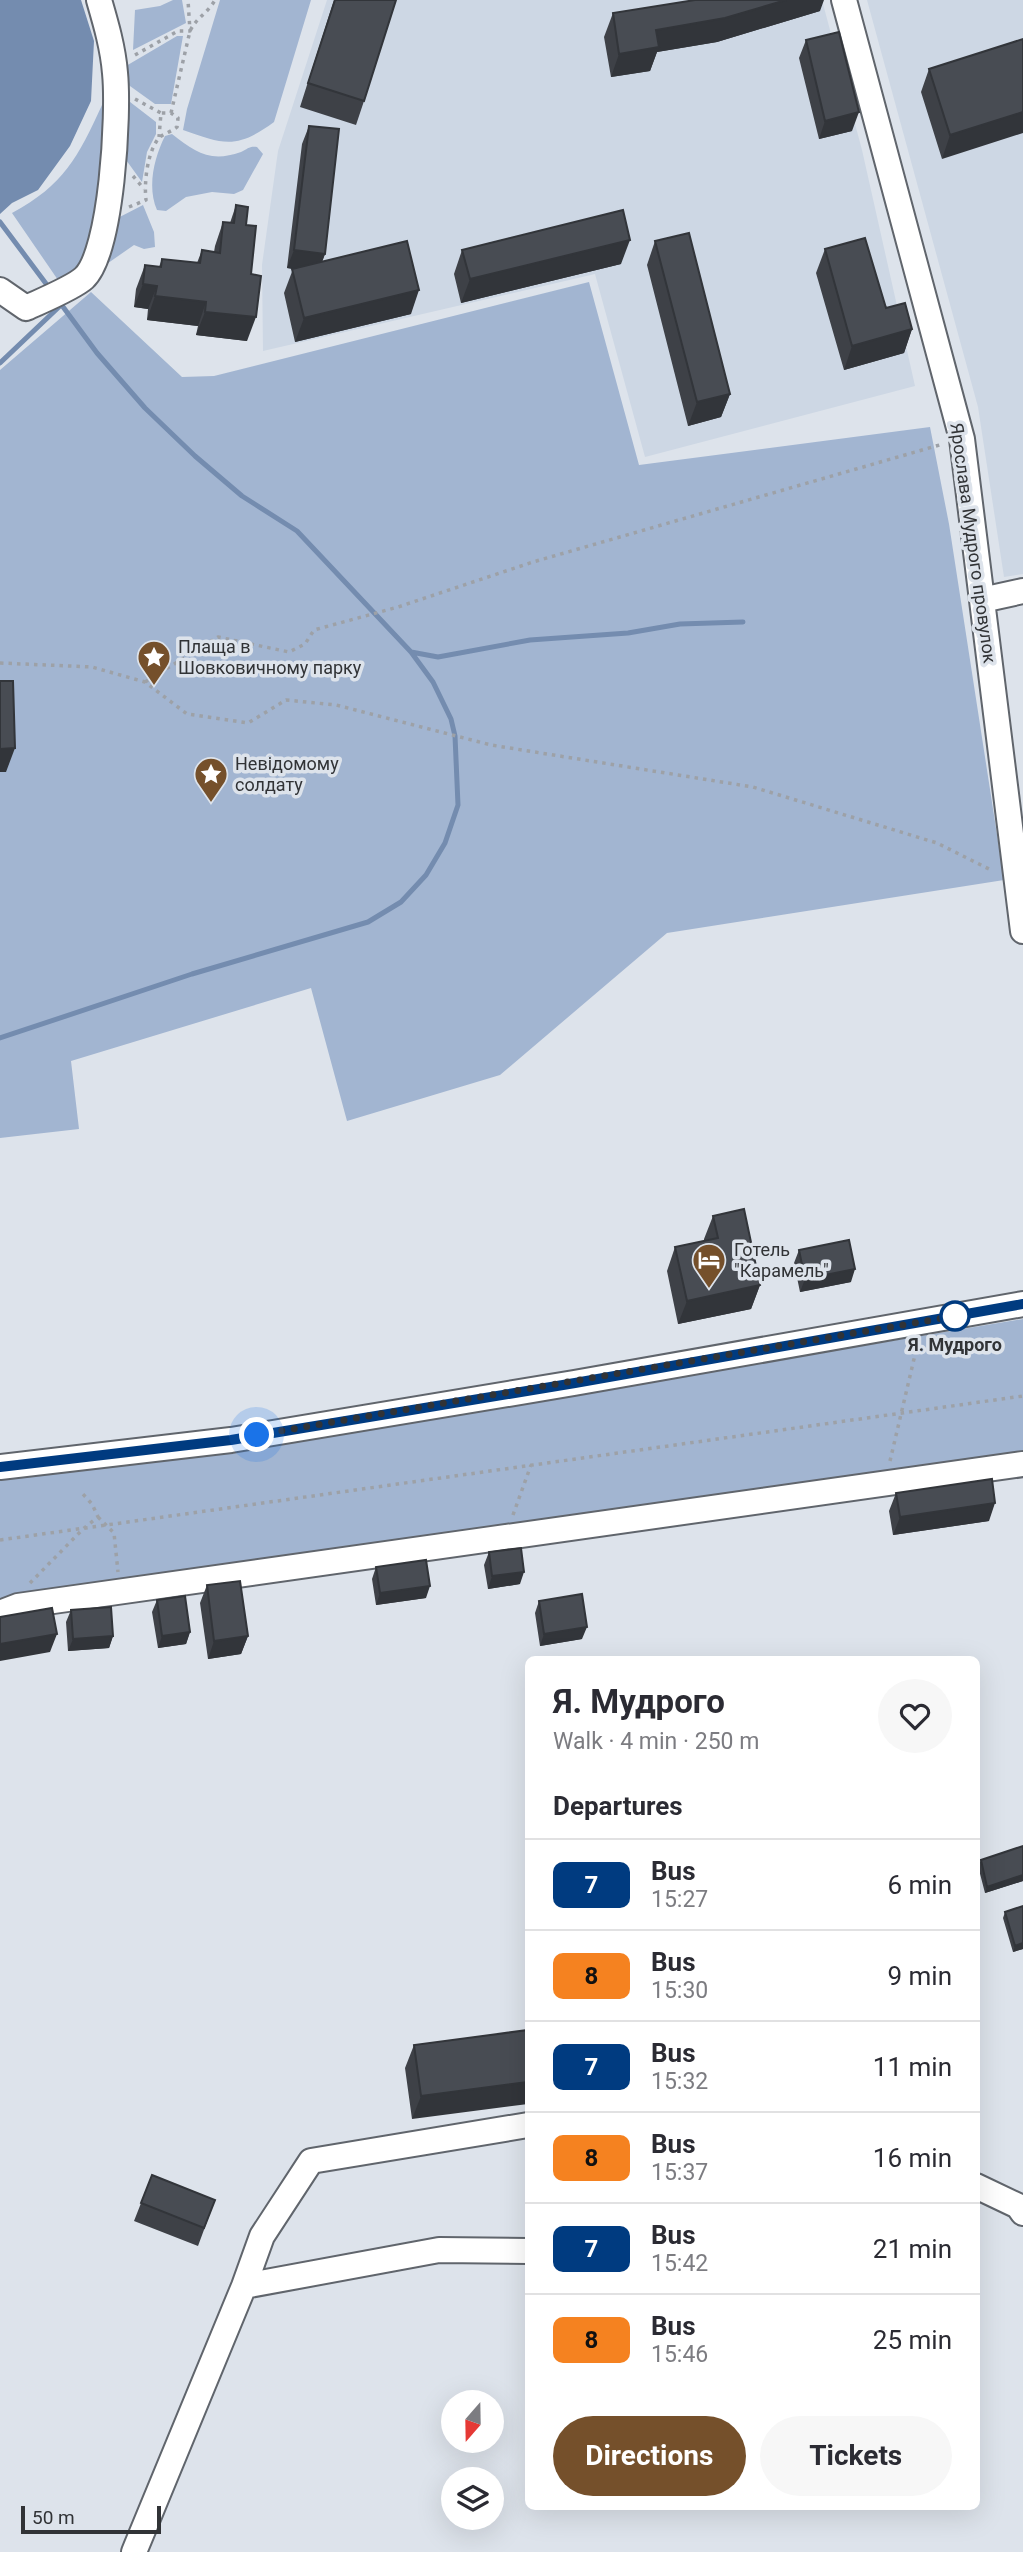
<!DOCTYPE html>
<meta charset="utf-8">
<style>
:root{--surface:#fff;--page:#f7f7f7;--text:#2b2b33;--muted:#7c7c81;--line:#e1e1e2;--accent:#75502b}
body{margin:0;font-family:Roboto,sans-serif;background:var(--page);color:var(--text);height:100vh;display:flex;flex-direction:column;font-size:26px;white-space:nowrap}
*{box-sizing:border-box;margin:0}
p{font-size:23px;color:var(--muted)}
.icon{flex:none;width:38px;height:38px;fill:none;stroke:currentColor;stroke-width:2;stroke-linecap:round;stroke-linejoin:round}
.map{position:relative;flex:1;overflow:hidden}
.details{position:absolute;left:525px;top:1656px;width:455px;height:854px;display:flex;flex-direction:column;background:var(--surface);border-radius:10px;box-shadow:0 7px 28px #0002}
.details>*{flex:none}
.badge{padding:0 14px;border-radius:10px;font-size:24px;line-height:46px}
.needle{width:46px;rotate:200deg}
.fabs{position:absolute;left:441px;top:2390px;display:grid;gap:14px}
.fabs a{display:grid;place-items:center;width:63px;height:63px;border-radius:50%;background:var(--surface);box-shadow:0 7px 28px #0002;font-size:35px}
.scale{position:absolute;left:21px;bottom:18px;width:140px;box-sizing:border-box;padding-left:7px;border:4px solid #313336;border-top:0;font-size:19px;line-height:24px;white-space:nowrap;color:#313336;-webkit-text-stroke:5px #dde3eb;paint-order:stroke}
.you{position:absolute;width:35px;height:35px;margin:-18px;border:5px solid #fff;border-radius:50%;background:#1a73e8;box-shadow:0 0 0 10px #1a73e833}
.map>.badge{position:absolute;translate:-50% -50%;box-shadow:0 0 0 4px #fff}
h2{padding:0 28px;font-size:26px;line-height:63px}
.round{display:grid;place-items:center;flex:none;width:74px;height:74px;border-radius:37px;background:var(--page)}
.head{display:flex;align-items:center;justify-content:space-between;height:119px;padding:0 28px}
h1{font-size:33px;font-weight:700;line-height:52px}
.action{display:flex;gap:14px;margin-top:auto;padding:14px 28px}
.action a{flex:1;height:80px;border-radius:42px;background:var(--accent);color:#fff;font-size:28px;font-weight:700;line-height:80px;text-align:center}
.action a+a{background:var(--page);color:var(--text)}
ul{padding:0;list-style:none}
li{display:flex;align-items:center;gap:21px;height:91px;padding:0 28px;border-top:2px solid var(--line)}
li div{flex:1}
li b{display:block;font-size:26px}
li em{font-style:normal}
li .badge{min-width:77px;font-weight:700;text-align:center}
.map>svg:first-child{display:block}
.built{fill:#cdd7e4}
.green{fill:#a2b5d1}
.water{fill:#748caf}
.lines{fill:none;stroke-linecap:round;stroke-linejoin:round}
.stream{stroke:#748caf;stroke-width:5}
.minor-casing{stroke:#60656c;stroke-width:28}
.path{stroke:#9da1a7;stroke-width:3.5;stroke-dasharray:3.5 5;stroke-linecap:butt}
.minor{stroke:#fff;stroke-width:24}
.wall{fill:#3e4147}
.shaded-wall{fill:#32353a}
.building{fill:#484c53;stroke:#32353a;stroke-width:2}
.line-casing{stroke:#fff;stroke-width:16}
.line{stroke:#003b80;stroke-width:10}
.walk{stroke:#313336;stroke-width:7;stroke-dasharray:0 12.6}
.stop-dot{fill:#fff;stroke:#003b80;stroke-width:3.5}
.labels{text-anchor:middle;stroke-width:7;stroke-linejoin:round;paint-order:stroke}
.street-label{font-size:18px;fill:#313336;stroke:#dde3eb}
.poi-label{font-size:18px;fill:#313336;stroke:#dde3eb;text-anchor:start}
.stop-label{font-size:18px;font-weight:bold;fill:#313336;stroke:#dde3eb}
</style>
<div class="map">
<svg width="1023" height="2552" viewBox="0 0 1023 2552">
<rect width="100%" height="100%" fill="#dde3eb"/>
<!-- built -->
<path class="built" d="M327,0H822L862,150L915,386L645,457L595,274L263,351L262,265L278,151Z
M867,0H1023V574L1004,577L978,407Z"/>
<!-- green -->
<path class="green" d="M173,0H182L186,23L133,50L135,10L160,6Z
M220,0H311L274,122C237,149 225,145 183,130L187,109Z
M177,36H183L171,104H155L123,81L126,66Z
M121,95L156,122V134L147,152L142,182L121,153Z
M102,105H108L105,172L85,265L58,280L12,213C64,185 78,157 102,105Z
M172,134C195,152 210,163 241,152C248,149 249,146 257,147L263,154L243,190L234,194L212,192L186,197L166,211L157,210C147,187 154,158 165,136Z
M143,205L154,232L155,247L144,249L134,245L101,268L110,222Z
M589,282L639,465L930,427L949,524L1004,880L667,933L500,1075L347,1121L311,988L71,1061L79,1129L0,1138V370L91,292L182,377L214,376Z
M1023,1319V1453L0,1604V1476L274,1444Z"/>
<!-- water -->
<path class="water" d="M0,0H81L94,41L91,101L70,146L38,190L12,203L0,214Z"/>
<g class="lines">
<!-- stream -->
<path class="stream" d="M0,222L50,289
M58,300L97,353L145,408L195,456L242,496L297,531L411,652L438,657L530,640L628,633L680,624L743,622
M0,363L61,305
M0,1038L192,974L368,922L401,902L426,875L445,843L458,805L455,736L451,719L433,682L411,652"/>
<defs>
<path id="minor" d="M844,0L962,439L1023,931
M0,290L26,308C41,301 73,288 84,278C112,252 119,113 115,73C113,48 106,24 99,0
M982,600L1023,591
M0,1467L231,1440L574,1383L1023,1304
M0,1613L18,1606L1023,1464
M976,2186L1018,2206L1023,2213
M244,2286L439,2250L528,2251
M134,2552L244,2286L262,2236L311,2161L528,2125"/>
</defs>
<!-- minor casing -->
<use href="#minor" class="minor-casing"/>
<!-- path -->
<path class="path" d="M135,55L178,31H190L188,0
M135,99L161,113
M171,113L190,31C196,18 207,14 215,0
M133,176L144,189
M129,207L146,200C144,183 147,154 158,139C162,134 171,132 177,127L178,118L171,113H161L159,137
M0,663L92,667L145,682L187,714L248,723L286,700L336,705L491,745L753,787L937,843L993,871
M145,682L218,637L289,652L305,644L314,630L398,607L533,562L943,444
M890,1461L918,1342
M513,1515L531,1465
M98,1517L114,1533L118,1572
M0,1540L1023,1396
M30,1583L83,1529L98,1517L92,1504L81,1492"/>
<!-- minor -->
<use href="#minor" class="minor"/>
</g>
<!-- wall -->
<path class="wall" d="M334,0H396L364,101L356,125L300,107Z
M820,11L717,42L657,52L650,71L611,77L604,37L613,13Z
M1023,39L942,159L921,92L929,69Z
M806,40L852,131L819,139L799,58Z
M309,126L325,254L322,262L411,314L295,342L284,293L293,269L287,268L302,144Z
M236,205L246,225L251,274L247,341L196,335L198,326L147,320L148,309L134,307L136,289L145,265L159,267L162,259L197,263L202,250L214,252L215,246L223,222L230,223Z
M655,241L730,394L721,417L688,426L647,265Z
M825,249L886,308L912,329L904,353L844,370L816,273Z
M462,250L621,264L461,303L454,274Z
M713,1216L760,1285L751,1309L678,1324L667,1271L675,1247L704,1241V1239Z
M799,1250L851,1282L800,1292L794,1263Z
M896,1493L989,1521L893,1535L889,1511Z
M489,1552L520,1584L488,1589L484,1565Z
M376,1567L426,1598L376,1605L372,1579Z
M207,1585L248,1636L241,1654L208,1659L200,1603Z
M157,1600L190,1632L186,1644L158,1648L152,1612Z
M539,1601L582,1639L540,1646L535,1613Z
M71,1610L113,1636L109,1648L68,1651L66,1622Z
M1023,1846V1881L985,1893L978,1866L981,1860Z
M1023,1906V1949L1013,1952L1003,1918L1005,1912Z
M528,2030L412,2119L405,2068L414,2045Z
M152,2175L215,2200L198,2246L134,2221Z"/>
<!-- shaded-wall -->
<path class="shaded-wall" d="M786,0H824L820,11L717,42L657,52L650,71L611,77L619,54L656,30Z
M859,112L852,131L819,139L825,121Z
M1023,112V133L942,159L950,135Z
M630,240L621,264L461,303L470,279Z
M294,250L325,254L318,272L287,268Z
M143,284L157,286L148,309L134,307Z
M419,290L411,314L295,342L304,318Z
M155,296L206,302L198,326L147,320Z
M205,312L256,317L247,341L196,335Z
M912,329L904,353L844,370L852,346Z
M730,394L721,417L688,426L697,402Z
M15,748L6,772H0V749Z
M855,1269L851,1282L800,1292L805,1279Z
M760,1285L751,1309L678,1324L687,1301Z
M995,1503L989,1521L893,1535L900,1517Z
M524,1572L520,1584L488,1589L492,1576Z
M430,1586L426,1598L376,1605L380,1593Z
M587,1627L582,1639L540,1646L544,1634Z
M190,1632L186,1644L158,1648L162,1636Z
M57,1634L50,1652L0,1661V1644Z
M113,1636L109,1648L68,1651L73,1639Z
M248,1636L241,1654L208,1659L214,1641Z
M1023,1875V1881L985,1893L987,1887Z
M1023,1943V1949L1013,1952L1015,1946Z
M528,2082V2104L412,2119L421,2096Z"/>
<!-- building -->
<path class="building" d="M335,0H396L364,101L308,83Z
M695,0H786L725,18L656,30L659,47L619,54L613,13Z
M839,32L859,112L825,121L806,40Z
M1023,39V112L950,135L929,69Z
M309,126L339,129L325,254L294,250Z
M236,205L248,207L246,225L256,226L251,274L261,276L256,317L205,312L206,302L155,296L157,286L143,284L145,265L161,267L162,259L200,263L202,250L220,253L223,222L234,223Z
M623,210L630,240L470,279L462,250Z
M689,233L730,394L697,402L655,241Z
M865,238L886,308L905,303L912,329L852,346L825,249Z
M407,241L419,290L304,318L292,269Z
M0,681H13L15,748L0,749Z
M744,1209L760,1285L687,1301L675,1247L718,1238L713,1216Z
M849,1240L855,1269L805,1279L799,1250Z
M992,1479L995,1503L900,1517L896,1493Z
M521,1548L524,1572L492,1576L489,1552Z
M426,1560L430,1586L380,1593L376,1567Z
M240,1581L248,1636L214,1641L207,1585Z
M582,1594L587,1627L544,1634L539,1601Z
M185,1596L190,1632L162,1636L157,1600Z
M111,1607L113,1636L73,1639L71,1610Z
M52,1608L57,1634L0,1644V1617Z
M1023,1846V1875L987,1887L981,1860Z
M1023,1906V1943L1015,1946L1005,1912Z
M528,2030V2082L421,2096L414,2045Z
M152,2175L215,2200L204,2228L141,2203Z"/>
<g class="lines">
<defs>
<path id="line" d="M0,1467L231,1440L575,1383L1023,1304"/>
</defs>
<!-- line casing -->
<use href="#line" class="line-casing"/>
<!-- line -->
<use href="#line" class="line"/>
<!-- walk -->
<path class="walk" d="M257,1435L955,1316"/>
</g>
<!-- icons -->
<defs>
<symbol id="sight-pin" viewBox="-11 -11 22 30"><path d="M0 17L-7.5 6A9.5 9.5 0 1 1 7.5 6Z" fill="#75502b" stroke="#dde3eb"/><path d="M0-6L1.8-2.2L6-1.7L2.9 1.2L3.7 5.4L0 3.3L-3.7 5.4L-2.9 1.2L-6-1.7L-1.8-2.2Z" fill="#fff"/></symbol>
<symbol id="hotel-pin" viewBox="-11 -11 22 30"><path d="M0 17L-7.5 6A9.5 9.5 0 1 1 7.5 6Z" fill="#75502b" stroke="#dde3eb"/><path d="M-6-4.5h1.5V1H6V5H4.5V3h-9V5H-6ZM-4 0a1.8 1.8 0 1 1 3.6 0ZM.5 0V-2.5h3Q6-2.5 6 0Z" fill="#fff"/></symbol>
</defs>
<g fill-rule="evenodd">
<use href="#sight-pin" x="135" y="638" width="38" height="52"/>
<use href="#sight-pin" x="192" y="755" width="38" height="52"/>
<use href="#hotel-pin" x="690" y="1241" width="38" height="52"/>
</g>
<!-- markers -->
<circle class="stop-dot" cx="955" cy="1316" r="14"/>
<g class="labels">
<!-- street labels -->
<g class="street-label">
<text transform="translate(973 543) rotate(82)" y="6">Ярослава Мудрого провулок</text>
</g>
<!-- poi labels -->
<g class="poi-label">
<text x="178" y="653">Плаща в<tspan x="178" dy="21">Шовковичному парку</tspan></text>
<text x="235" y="770">Невідомому<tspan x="235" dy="21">солдату</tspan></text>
<text x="734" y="1256">Готель<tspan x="734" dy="21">"Карамель"</tspan></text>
</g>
<!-- stop labels -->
<g class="stop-label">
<text x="955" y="1351">Я. Мудрого</text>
</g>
</g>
</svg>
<div class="fabs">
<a><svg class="needle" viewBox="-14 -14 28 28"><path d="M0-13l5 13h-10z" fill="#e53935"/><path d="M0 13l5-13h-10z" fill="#7c7c81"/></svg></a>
<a><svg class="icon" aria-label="layers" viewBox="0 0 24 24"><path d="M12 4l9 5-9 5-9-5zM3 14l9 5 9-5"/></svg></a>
</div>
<div class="scale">50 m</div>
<div class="you" style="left:257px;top:1435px"></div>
<section class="details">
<div class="head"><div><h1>Я. Мудрого</h1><p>Walk · 4 min · 250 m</p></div><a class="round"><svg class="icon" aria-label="heart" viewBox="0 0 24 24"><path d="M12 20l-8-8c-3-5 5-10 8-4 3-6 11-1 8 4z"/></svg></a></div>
<h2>Departures</h2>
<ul>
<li><span class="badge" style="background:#003b80;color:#fff">7</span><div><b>Bus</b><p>15:27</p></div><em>6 min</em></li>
<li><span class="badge" style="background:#f58220;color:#111">8</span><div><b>Bus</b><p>15:30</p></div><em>9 min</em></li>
<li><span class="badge" style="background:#003b80;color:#fff">7</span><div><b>Bus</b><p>15:32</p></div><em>11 min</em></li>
<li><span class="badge" style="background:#f58220;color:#111">8</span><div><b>Bus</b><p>15:37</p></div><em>16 min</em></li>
<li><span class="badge" style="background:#003b80;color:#fff">7</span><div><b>Bus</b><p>15:42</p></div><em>21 min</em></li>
<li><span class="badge" style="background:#f58220;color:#111">8</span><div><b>Bus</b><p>15:46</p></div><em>25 min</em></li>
</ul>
<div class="action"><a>Directions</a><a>Tickets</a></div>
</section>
</div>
